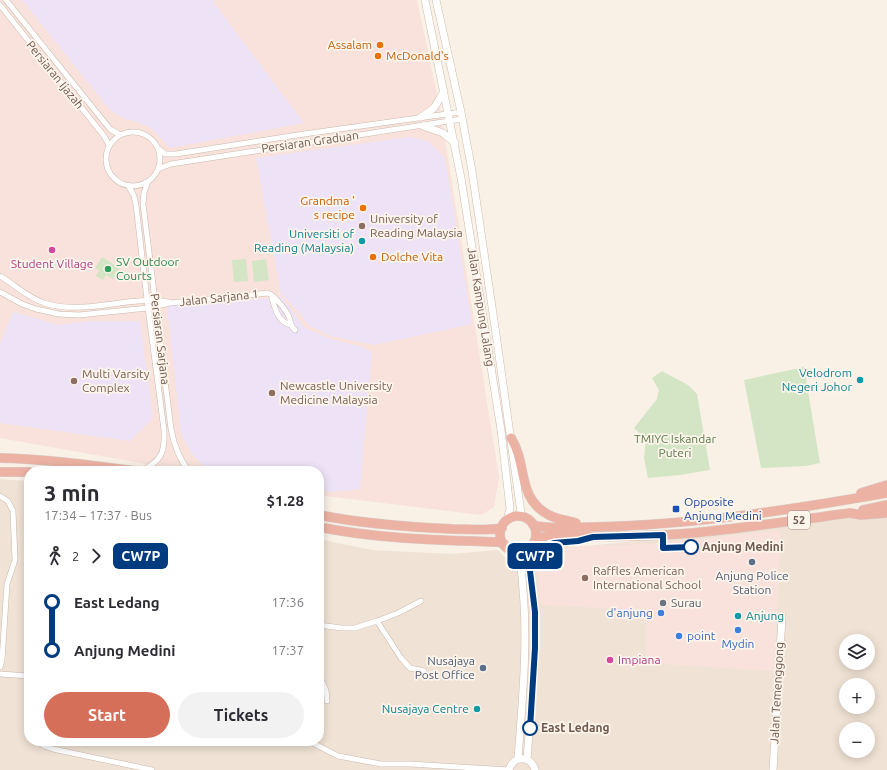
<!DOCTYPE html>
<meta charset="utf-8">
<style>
:root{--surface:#fff;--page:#f2f2f3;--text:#2b2b33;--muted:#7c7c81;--accent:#d56f59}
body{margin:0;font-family:Ubuntu,sans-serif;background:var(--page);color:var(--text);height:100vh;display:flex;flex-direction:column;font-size:15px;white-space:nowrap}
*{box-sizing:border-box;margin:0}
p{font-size:13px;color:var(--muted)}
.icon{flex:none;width:22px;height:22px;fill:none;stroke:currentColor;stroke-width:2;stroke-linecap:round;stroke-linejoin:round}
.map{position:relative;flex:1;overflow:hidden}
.details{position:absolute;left:24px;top:466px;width:300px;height:280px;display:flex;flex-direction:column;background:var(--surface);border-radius:16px;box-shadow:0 2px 10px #0003}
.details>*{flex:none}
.badge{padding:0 8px;border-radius:6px;font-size:14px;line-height:26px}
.controls{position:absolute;left:839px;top:634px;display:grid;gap:8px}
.controls a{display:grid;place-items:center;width:36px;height:36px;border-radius:50%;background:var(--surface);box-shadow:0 2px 10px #0003;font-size:20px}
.map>.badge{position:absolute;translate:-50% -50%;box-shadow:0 0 0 2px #fff}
.legs{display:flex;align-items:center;gap:6px;height:44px;padding:0 20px;font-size:13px}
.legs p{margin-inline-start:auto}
.headline{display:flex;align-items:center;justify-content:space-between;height:68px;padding:0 20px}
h1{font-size:22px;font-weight:600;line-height:30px}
.button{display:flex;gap:8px;margin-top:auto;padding:8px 20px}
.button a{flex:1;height:46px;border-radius:24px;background:var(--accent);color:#fff;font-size:16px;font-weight:600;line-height:46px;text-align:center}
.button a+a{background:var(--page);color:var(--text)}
ul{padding:0 20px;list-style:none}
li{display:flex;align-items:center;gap:14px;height:48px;font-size:15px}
li i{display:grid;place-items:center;width:6px;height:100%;margin:0 5px;background:currentColor}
li i::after{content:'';width:10px;height:10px;margin:-5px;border:3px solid;border-radius:50%;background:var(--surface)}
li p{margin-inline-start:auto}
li:first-child i{background:linear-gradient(#0000 50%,currentColor 0)}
li:last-child i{background:linear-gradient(currentColor 50%,#0000 0)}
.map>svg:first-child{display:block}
.residential{fill:#f0e3d5;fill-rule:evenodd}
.commercial{fill:#f8e2db}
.education{fill:#eee3f6}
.green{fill:#d4e5c6}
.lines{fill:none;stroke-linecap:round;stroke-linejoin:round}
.street-casing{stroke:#c9b9ad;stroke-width:6}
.secondary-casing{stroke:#cebbae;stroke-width:8}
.highway-casing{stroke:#d7d0cd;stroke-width:10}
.street{stroke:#fff;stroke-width:5}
.secondary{stroke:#fff;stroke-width:7}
.highway{stroke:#ecb3a4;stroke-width:9}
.line-1-casing{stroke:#fff;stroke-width:9}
.line-1{stroke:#003b80;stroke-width:6}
.food-dot{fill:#e8710a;stroke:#fdf5ec;stroke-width:1.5}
.education-dot{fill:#8d6e63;stroke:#fdf5ec;stroke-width:1.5}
.culture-dot{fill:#0f9aa8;stroke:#fdf5ec;stroke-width:1.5}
.hotel-dot{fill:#d1479c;stroke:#fdf5ec;stroke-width:1.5}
.leisure-dot{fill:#2e9e5b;stroke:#fdf5ec;stroke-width:1.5}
.transit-dot{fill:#1a4fb4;stroke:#fdf5ec;stroke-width:1.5}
.stop-1-dot{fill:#fff;stroke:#003b80;stroke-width:2}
.service-dot{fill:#5c6f8a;stroke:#fdf5ec;stroke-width:1.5}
.worship-dot{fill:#6b7280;stroke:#fdf5ec;stroke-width:1.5}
.shop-dot{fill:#3f7fe0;stroke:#fdf5ec;stroke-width:1.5}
.labels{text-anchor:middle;stroke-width:3.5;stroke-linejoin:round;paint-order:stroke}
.shield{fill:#fdf5ec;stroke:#9a877d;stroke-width:1}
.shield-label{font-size:11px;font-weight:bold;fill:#6f584e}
.food-label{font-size:12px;fill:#c56008;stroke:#fdf5ec;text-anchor:end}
.street-label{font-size:12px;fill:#6f584e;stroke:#fdf5ec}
.education-label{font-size:12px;fill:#785e54;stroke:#fdf5ec;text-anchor:start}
.culture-label{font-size:12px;fill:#0d838f;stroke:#fdf5ec;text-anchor:end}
.leisure-label{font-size:12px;fill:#27864d;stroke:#fdf5ec;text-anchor:start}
.hotel-label{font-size:12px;fill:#b23c85;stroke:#fdf5ec}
.park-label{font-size:12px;fill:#5a7a4a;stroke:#fdf5ec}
.transit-label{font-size:12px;fill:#164399;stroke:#fdf5ec;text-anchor:start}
.stop-label{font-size:12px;font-weight:bold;fill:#6f584e;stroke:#fdf5ec;text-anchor:start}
.service-label{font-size:12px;fill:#4e5e75;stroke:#fdf5ec}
.worship-label{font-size:12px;fill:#5b616d;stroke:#fdf5ec;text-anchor:start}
.shop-label{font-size:12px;fill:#366cbe;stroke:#fdf5ec;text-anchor:end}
</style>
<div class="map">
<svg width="887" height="770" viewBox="0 0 887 770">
<rect width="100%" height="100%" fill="#f9f1e6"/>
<!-- residential -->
<path class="residential" d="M0,479L29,481V741H319V539L372,550L451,554L498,550L516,570L537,565L542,557L556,547L588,546L887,514V770H0ZM846,641H868V663H846ZM846,685H868V707H846ZM846,729H868V751H846Z"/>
<!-- commercial -->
<path class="commercial" d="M0,0H417L441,114L499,477L494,507L481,515L334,497L319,495V471H185L0,438Z
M781,530L774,671L646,663V610L541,605L537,565L542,557L556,547L652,544Z"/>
<!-- education -->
<path class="education" d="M22,0H212L304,123L170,148L151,128L137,122L125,119L110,110Z
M409,137L428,141L445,158L472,324L374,345L331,336L308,325L298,311L281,294L256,158Z
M281,297L289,306L305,328L331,339L362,347L372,352L360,489L331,492L319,490V471L208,470L192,454L181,434L167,306Z
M13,312L59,325L91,321H140L153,418L130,441L0,423V344Z"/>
<!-- green -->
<path class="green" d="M102,257L120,268L113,279L106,275L103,280L96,276L99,270L95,268Z
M246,259L248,281L234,282L232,260Z
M266,259L269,280L254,282L252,261Z
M804,367L820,463L806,466L761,468L744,380Z
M662,371L688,385L697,394L710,470L680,475L648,478L644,458L646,439L634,428L657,399L659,390L652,378Z"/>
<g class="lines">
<defs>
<path id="street" d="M6,0L110,129L120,135
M0,5L104,136L109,145
M106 159a27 27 0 1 1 54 0a27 27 0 1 1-54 0Z
M158,148L165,154H176L304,134L461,112
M158,169L171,164L462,119
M148,181L144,193L143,204L171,429C174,445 179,459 189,471
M128,185L134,196L136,205L148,308L164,430C165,452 162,461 141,471
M0,276C15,285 27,297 44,303C85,316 128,295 169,302
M0,292L22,304L36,309L59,314L79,315L148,308L170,303L268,293C275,296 286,310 289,317C292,324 289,325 295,330
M272,298C275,309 278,321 290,325
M0,496L8,501L13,511L15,560L7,584L2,660L0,667
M377,621L398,613L421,601
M319,625L341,628H355L377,621L401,658L410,668L424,671
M0,674L29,676
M319,678C325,684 327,693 327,701
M38,741L44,746L53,749L152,770
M309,741L338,756L381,764H410L509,770"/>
<path id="secondary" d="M425,0L461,178L501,430L510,508L507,521
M436,0L461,112L472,171L497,341L521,513L523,517
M421,117L434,108L444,91
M423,126L443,133L455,143
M516,551C522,562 522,578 523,590C528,647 522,703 518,759
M527,759L535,658V612L529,561L531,546
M509,770C513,755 531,755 535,770
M773,770L782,617"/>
<path id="highway" d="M511,438C528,464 516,498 549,515C558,520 567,520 576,523
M0,458C46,459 90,465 135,471
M0,472H29
M861,493L887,485
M863,510L887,505
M319,515C363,524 408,527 453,529C469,529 486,531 502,528
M500 534a18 18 0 1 1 36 0a18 18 0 1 1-36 0Z
M533,525C546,530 579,527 594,527C692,525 790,510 887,493
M319,527C378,539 438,540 498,542L504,544
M535,540L539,538L549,536C596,537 644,537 692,533C745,528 797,520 850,513L861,515L887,513
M530,571C533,551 547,542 566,542"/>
</defs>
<!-- street casing -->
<use href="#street" class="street-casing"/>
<!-- secondary casing -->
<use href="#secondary" class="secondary-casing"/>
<!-- highway casing -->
<use href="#highway" class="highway-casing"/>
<!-- street -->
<use href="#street" class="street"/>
<!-- secondary -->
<use href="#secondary" class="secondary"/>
<!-- highway -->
<use href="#highway" class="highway"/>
</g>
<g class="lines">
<defs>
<path id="line-1" d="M530,728L535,648V612L530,571L532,562L536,554L545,546L554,543L578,541L593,537L663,535V548L691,547"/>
</defs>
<!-- line-1 casing -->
<use href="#line-1" class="line-1-casing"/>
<!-- line-1 -->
<use href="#line-1" class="line-1"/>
</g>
<!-- markers -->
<g class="food-dot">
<circle cx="380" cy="45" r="4"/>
<circle cx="378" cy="56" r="4"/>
<circle cx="363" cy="208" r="4"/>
<circle cx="373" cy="257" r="4"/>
</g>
<g class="education-dot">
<circle cx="362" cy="226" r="4"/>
<circle cx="74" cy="381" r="4"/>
<circle cx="272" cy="393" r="4"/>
<circle cx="585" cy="578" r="4"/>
</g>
<g class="culture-dot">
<circle cx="362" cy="241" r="4"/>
<circle cx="860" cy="380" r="4"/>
<circle cx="738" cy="616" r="4"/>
<circle cx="477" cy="709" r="4"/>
</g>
<g class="hotel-dot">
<circle cx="52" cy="250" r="4"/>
<circle cx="610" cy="660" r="4"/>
</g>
<circle class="leisure-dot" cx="108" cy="269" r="4"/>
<rect class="transit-dot" x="672" y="505" width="8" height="8" rx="2"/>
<g class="stop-1-dot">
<circle cx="691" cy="547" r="7"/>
<circle cx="530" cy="728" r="7"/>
</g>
<g class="service-dot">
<circle cx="752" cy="562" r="4"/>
<circle cx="483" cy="668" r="4"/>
</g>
<circle class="worship-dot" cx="663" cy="603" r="4"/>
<g class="shop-dot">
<circle cx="661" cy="613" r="4"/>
<circle cx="738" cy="630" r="4"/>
<circle cx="679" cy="636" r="4"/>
</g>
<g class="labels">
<!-- shield labels -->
<rect class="shield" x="788" y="511" width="22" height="18" rx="3"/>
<g class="shield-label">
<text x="799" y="524">52</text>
</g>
<!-- food labels -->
<g class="food-label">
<text x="372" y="49">Assalam</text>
<text x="386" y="60" text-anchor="start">McDonald's</text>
<text x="355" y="205">Grandma '<tspan x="355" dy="14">s recipe</tspan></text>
<text x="381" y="261" text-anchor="start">Dolche Vita</text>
</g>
<!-- street labels -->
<g class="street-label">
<text transform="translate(55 75) rotate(51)" y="4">Persiaran Ijazah</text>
<text transform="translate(310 142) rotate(-8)" y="4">Persiaran Graduan</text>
<text transform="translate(219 298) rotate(-6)" y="4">Jalan Sarjana 1</text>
<text transform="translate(481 307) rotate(81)" y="4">Jalan Kampung Lalang</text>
<text transform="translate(160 339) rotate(83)" y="4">Persiaran Sarjana</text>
<text transform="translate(777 693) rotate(-87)" y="4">Jalan Temenggong</text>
</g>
<!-- education labels -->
<g class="education-label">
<text x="370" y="223">University of<tspan x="370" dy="14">Reading Malaysia</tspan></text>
<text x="82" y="378">Multi Varsity<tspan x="82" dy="14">Complex</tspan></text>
<text x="280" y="390">Newcastle University<tspan x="280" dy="14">Medicine Malaysia</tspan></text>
<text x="593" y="575">Raffles American<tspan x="593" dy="14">International School</tspan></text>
</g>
<!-- culture labels -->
<g class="culture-label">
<text x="354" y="238">Universiti of<tspan x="354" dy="14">Reading (Malaysia)</tspan></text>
<text x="852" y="377">Velodrom<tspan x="852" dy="14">Negeri Johor</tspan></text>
<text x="746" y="620" text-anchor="start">Anjung</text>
<text x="469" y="713">Nusajaya Centre</text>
</g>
<!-- leisure labels -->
<g class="leisure-label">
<text x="116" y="266">SV Outdoor<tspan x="116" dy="14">Courts</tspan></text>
</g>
<!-- hotel labels -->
<g class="hotel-label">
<text x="52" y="268">Student Village</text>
<text x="618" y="664" text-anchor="start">Impiana</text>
</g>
<!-- park labels -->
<g class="park-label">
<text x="675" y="443">TMIYC Iskandar<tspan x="675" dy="14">Puteri</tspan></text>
</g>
<!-- transit labels -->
<g class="transit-label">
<text x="684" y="506">Opposite<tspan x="684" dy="14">Anjung Medini</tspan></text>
</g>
<!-- stop labels -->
<g class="stop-label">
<text x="702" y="551">Anjung Medini</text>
<text x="541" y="732">East Ledang</text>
</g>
<!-- service labels -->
<g class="service-label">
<text x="752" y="580">Anjung Police<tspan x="752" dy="14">Station</tspan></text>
<text x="475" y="665" text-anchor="end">Nusajaya<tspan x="475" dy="14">Post Office</tspan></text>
</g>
<!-- worship labels -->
<g class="worship-label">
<text x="671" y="607">Surau</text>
</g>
<!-- shop labels -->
<g class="shop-label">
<text x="653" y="617">d'anjung</text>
<text x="687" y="640" text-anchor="start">point</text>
<text x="738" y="648" text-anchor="middle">Mydin</text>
</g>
</g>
</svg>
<div class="controls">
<a><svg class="icon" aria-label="layers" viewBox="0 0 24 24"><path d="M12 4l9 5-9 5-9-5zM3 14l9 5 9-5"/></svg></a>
<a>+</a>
<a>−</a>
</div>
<b class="badge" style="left:535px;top:556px;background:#003b80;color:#fff">CW7P</b>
<section class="details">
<div class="headline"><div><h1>3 min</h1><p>17:34 – 17:37 · Bus</p></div><b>$1.28</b></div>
<div class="legs"><svg class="icon" aria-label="walk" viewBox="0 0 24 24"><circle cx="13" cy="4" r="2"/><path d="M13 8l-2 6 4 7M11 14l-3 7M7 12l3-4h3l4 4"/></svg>2<svg class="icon" aria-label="forward" viewBox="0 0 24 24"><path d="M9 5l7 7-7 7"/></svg><b class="badge" style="background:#003b80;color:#fff">CW7P</b></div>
<ul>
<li><i style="color:#003b80"></i><b>East Ledang</b><p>17:36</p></li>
<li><i style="color:#003b80"></i><b>Anjung Medini</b><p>17:37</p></li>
</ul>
<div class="button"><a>Start</a><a>Tickets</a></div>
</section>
</div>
